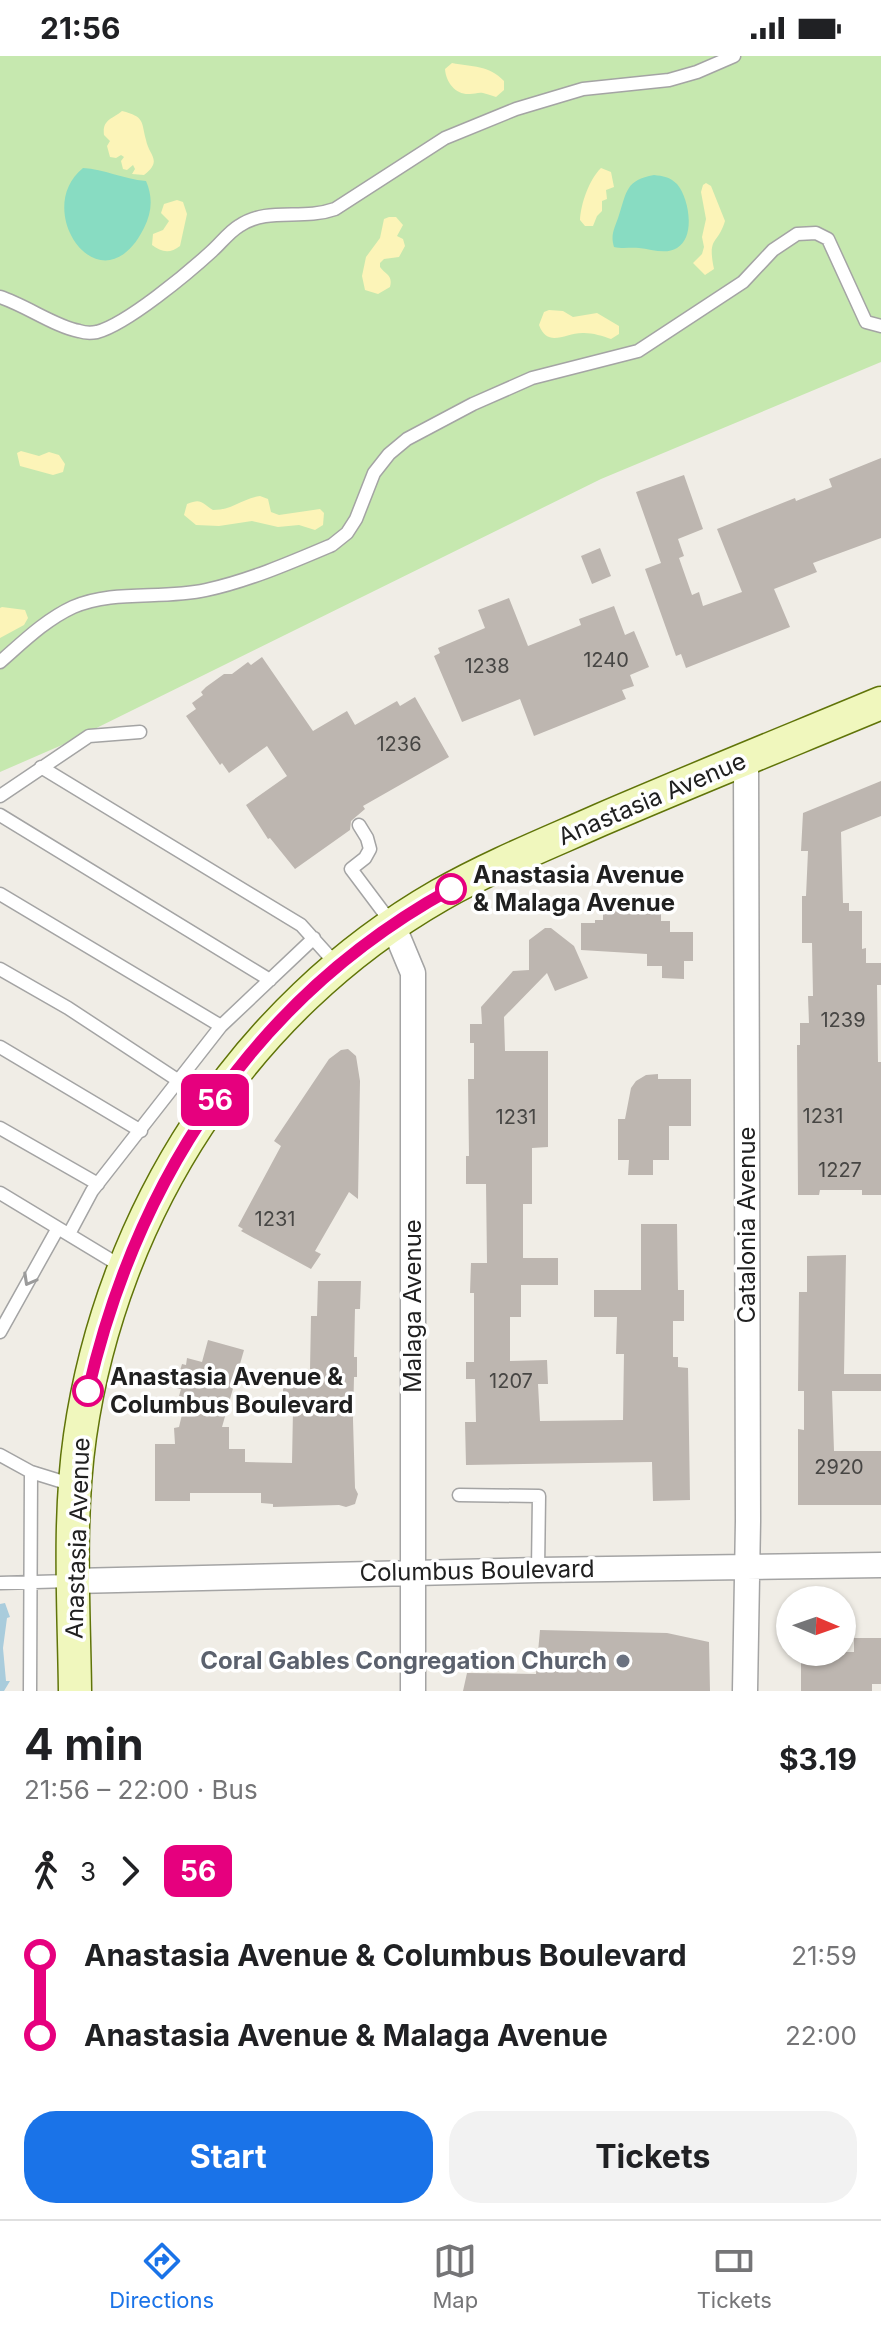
<!DOCTYPE html>
<meta charset="utf-8">
<style>
:root{--surface:#fff;--page:#f2f2f2;--text:#202124;--muted:#757577;--line:#e0e0e0;--accent:#1a73e8}
body{margin:0;font-family:Inter,sans-serif;background:var(--page);color:var(--text);height:100vh;display:flex;flex-direction:column;font-size:30px;white-space:nowrap}
*{box-sizing:border-box;margin:0}
p{font-size:26px;color:var(--muted)}
.icon{flex:none;width:44px;height:44px;fill:none;stroke:currentColor;stroke-width:2;stroke-linecap:round;stroke-linejoin:round}
.map{position:relative;height:1635px;overflow:hidden}
.drawer{display:flex;flex-direction:column;background:var(--surface);flex:1}
.drawer>*{flex:none}
.badge{padding:0 16px;border-radius:12px;font-size:28px;line-height:52px}
.needle{width:52px;rotate:92deg}
.controls{position:absolute;left:776px;top:1530px;display:grid;gap:16px}
.controls a{display:grid;place-items:center;width:80px;height:80px;border-radius:50%;background:var(--surface);box-shadow:0 2px 6px #0004;font-size:40px}
.map>.badge{position:absolute;translate:-50% -50%;box-shadow:0 0 0 4px #fff}
.legs{display:flex;align-items:center;gap:12px;height:88px;padding:0 24px;font-size:26px}
.legs p{margin-inline-start:auto}
.headline{display:flex;align-items:center;justify-content:space-between;height:136px;padding:0 24px}
h1{font-size:44px;font-weight:700;line-height:60px}
.cta{display:flex;gap:16px;margin-top:auto;padding:16px 24px}
.cta a{flex:1;height:92px;border-radius:32px;background:var(--accent);color:#fff;font-size:32px;font-weight:700;line-height:92px;text-align:center}
.cta a+a{background:var(--page);color:var(--text)}
ul{padding:0 24px;list-style:none}
li{display:flex;align-items:center;gap:28px;height:80px;font-size:30px}
li i{display:grid;place-items:center;width:12px;height:100%;margin:0 10px;background:currentColor}
li i::after{content:'';width:20px;height:20px;margin:-10px;border:6px solid;border-radius:50%;background:var(--surface)}
li p{margin-inline-start:auto}
li:first-child i{background:linear-gradient(#0000 50%,currentColor 0)}
li:last-child i{background:linear-gradient(currentColor 50%,#0000 0)}
.status{display:flex;justify-content:space-between;align-items:center;height:56px;padding:0 40px;background:var(--surface);direction:ltr}
.status svg{height:22px;fill:currentColor}
.menu{display:flex;justify-content:space-around;align-items:center;height:112px;border-top:2px solid var(--line);background:var(--surface);font-size:22px;color:var(--muted)}
.menu a{display:grid;justify-items:center;gap:4px}
.menu .on{color:var(--accent)}
.map>svg:first-child{display:block}
.grass{fill:#c6e8af}
.sand{fill:#fcf4b8}
.pitch{fill:#88dcc2}
.water{fill:#a9ccdc}
.building{fill:#bdb6b0}
.lines{fill:none;stroke-linecap:round;stroke-linejoin:round}
.lane-casing{stroke:#a4a4a4;stroke-width:15}
.street-casing{stroke:#a4a4a4;stroke-width:27}
.secondary-casing{stroke:#607409;stroke-width:35}
.lane{stroke:#fff;stroke-width:12}
.street{stroke:#fff;stroke-width:24}
.secondary{stroke:#f0f7bd;stroke-width:32}
.oneway{stroke:#9b9b9b}
.line-1-casing{stroke:#fff;stroke-width:18}
.line-1{stroke:#e6007e;stroke-width:12}
.stop-1-dot{fill:#fff;stroke:#e6007e;stroke-width:4}
.worship-dot{fill:#6b7280;stroke:#fff;stroke-width:3}
.labels{text-anchor:middle;stroke-width:7;stroke-linejoin:round;paint-order:stroke}
.number-label{font-size:20px;fill:#474644}
.street-label{font-size:24px;fill:#202020;stroke:#fff}
.stop-label{font-size:24px;font-weight:bold;fill:#202020;stroke:#fff;text-anchor:start}
.worship-label{font-size:24px;font-weight:bold;fill:#5b616d;stroke:#fff;text-anchor:end}
</style>
<div class="status"><b>21:56</b><svg viewBox="0 0 49 12"><path d="M0 12V9h3v3zM5 12V6h3v6zM10 12V3h3v9zM15 12V0h3v12zM26 1h20v11H26zM47 4h2v5h-2z"/></svg></div>
<div class="map">
<svg width="881" height="1635" viewBox="0 0 881 1635">
<rect width="100%" height="100%" fill="#f0ede6"/>
<!-- grass -->
<path class="grass" d="M0,0H881V306L601,423L62,689L0,716Z"/>
<!-- sand -->
<path class="sand" d="M452,7C472,11 489,9 504,25V34L496,41C492,40 488,38 483,37C479,36 474,38 470,38C456,39 446,27 445,13Z
M122,55C145,61 141,65 146,84C149,100 163,104 144,119L132,118L135,113L133,109L127,114L123,113L121,105L124,101L121,99L116,102L110,101L107,90L110,85L104,79C102,63 113,63 122,55Z
M601,112L611,116L614,131L606,134L607,143L602,145V155L597,160L593,170H585L580,164C581,147 589,124 601,112Z
M706,127L711,130L725,165C718,189 707,180 714,213L705,219L693,207L702,198L704,191L702,181L706,163L701,136L703,129Z
M177,144L183,146L187,158L180,190C170,198 161,196 152,189L153,178L163,174L169,165L161,157L164,148Z
M389,161H396L403,169L397,180L403,183L405,190L399,201L384,203L380,207V211C386,219 393,219 390,231L378,238L365,234L362,220L366,201L380,182L384,163Z
M549,254L563,255L573,261L597,257L619,270V278L611,283C603,280 593,277 584,277C566,276 548,293 539,269L544,256Z
M21,395L39,400L49,396L59,399L65,408L63,416L53,419L20,410L17,397Z
M260,440L268,443L271,456L279,459L320,453L324,457L323,469L315,474L299,469L278,471L252,465L219,470L196,469L184,459L187,448C202,442 201,447 213,454C233,454 243,442 260,440Z
M2,551L25,554L28,562L24,569L0,582V552Z"/>
<!-- pitch -->
<path class="pitch" d="M83,112C104,113 123,123 146,125C153,141 152,156 144,172C102,256 30,155 83,112Z
M654,119C663,120 670,121 677,128C689,142 696,181 677,192C666,199 651,193 639,192C630,191 623,193 614,191C610,178 615,172 619,159C627,135 626,124 654,119Z"/>
<!-- water -->
<path class="water" d="M5,1547L10,1561L7,1562L3,1592L6,1625H10L4,1635H0V1548Z"/>
<!-- building -->
<path class="building" d="M881,402V482L813,507L817,516L774,533L790,571L686,612L681,598L676,600L645,513L661,507L636,436L684,419L703,473L678,483L684,500L679,502L692,539L699,536L703,550L742,536L717,473L795,442L796,445L832,431L829,423Z
M600,492L611,520L592,528L581,500Z
M509,542L528,590L581,569L579,563L614,550L625,579L634,575L649,611L630,619L634,630L622,634L626,643L534,680L520,643L462,666L434,600L440,597L438,592L485,572L478,554Z
M262,601L313,675L347,655L355,669L397,645L400,650L415,641L449,701L363,750L365,753L351,765L350,774L295,813L270,782L268,783L246,749L287,720L267,690L229,717L222,707L220,709L186,660L196,653L192,647L203,639L201,636L206,631L224,618H232L248,606L251,609Z
M881,725V760L841,776L843,847H849V855H862V893L866,892V907H881V929H877L878,1006H881V1139H862V1134H820L819,1139H798L797,989H800V967H809L808,940H813L812,887H802V840H806L808,795H801L803,757Z
M603,851H626V857L661,858V865H670V876H693V905H684V923L662,922V910H647V898L581,894V867H595V864H603Z
M545,872H551L574,890L588,922L555,935L547,917L504,961L505,995H548V1091L532,1092V1148H523V1202H558V1229H521V1261H510V1305L547,1304L548,1328H538L540,1365L623,1364L624,1298H616L617,1261H594V1234H641V1168H677L678,1234H684V1265H673V1301H678V1311L688,1312L690,1444L653,1445L652,1406L466,1409L465,1366H476L475,1323H466V1306H474V1237H470L471,1207H487L486,1128H466V1100H469L468,1023H474V987H470V968H482L481,951L513,915L529,914V884Z
M348,993L356,1000L360,1025L358,1143L349,1136L315,1195L321,1198L311,1213L241,1175L243,1173L238,1170L281,1090L274,1085L329,1003L341,994Z
M658,1018V1023H691V1070H669V1104H653V1119H628L629,1104H618V1063H625L631,1032L636,1025L646,1019Z
M846,1199L844,1318H881V1335H832L834,1395H881V1449H798V1373L804,1374V1335H798L799,1236H807V1200Z
M318,1225H361L360,1253H355L354,1301H357V1321H354L353,1364L355,1432L358,1438L355,1448L346,1451L339,1449L273,1451V1448L261,1447V1437H190V1445H155V1388H175L174,1372L179,1371L186,1342L179,1340L181,1333L175,1332L182,1308L186,1309L187,1302L202,1306L208,1284L244,1294L222,1371H229V1393H245V1406L292,1407L293,1354H283V1327L287,1328L288,1314H310L311,1260H317Z
M540,1574L667,1577L709,1586L710,1635H463L467,1617L536,1618Z
M854,1582H881V1628H872V1635H801V1603H809V1596H854Z"/>
<g class="lines">
<defs>
<path id="lane" d="M0,241C25,249 56,271 79,275C85,277 91,277 97,276C127,268 188,217 212,195C221,187 229,176 239,170C269,150 301,165 335,153L445,82L516,53L583,33L669,24L697,16L734,0
M0,606C23,586 45,564 73,551C114,533 162,544 206,534C248,525 292,506 332,489L347,477L356,463L374,417L389,398L407,383L473,348L532,322L638,295L743,226L773,194L797,178L816,177L828,183L866,266L881,270
M41,711L301,869L337,909
M0,740L89,680L140,676
M0,759L270,924
M359,769L367,782L370,793L365,802L351,813L393,869
M0,838L221,970
M0,913L68,952L179,1025
M0,991L141,1075
M0,1072L98,1128
M0,1137L124,1212
M69,1178L92,1135L221,970L314,882
M0,1276L58,1172
M0,1399L31,1416L73,1429
M459,1439L539,1440L538,1514
M0,1527L70,1525
M30,1635L31,1416"/>
<path id="street" d="M393,869L413,917V1635
M74,1525L538,1514L881,1509
M745,1635L748,1465L746,703"/>
<path id="secondary" d="M75,1635C74,1551 68,1464 80,1380C112,1157 243,952 440,839C491,810 546,788 600,764C693,724 787,686 881,647"/>
</defs>
<!-- lane casing -->
<use href="#lane" class="lane-casing"/>
<!-- street casing -->
<use href="#street" class="street-casing"/>
<!-- secondary casing -->
<use href="#secondary" class="secondary-casing"/>
<!-- lane -->
<use href="#lane" class="lane"/>
<!-- street -->
<use href="#street" class="street"/>
<!-- secondary -->
<use href="#secondary" class="secondary"/>
</g>
<!-- one-way arrows -->
<defs><path id="oneway-chevron" d="M-2-3.5L2.5 0L-2 3.5" fill="none" stroke-width="1.6" stroke-linecap="round" stroke-linejoin="round" transform="scale(2)"/></defs>
<use class="oneway" href="#oneway-chevron" transform="translate(29 1224) rotate(119)"/>
<g class="lines">
<defs>
<path id="line-1" d="M88,1335C137,1122 256,940 451,833"/>
</defs>
<!-- line-1 casing -->
<use href="#line-1" class="line-1-casing"/>
<!-- line-1 -->
<use href="#line-1" class="line-1"/>
</g>
<!-- markers -->
<g class="stop-1-dot">
<circle cx="451" cy="833" r="14"/>
<circle cx="88" cy="1335" r="14"/>
</g>
<circle class="worship-dot" cx="623" cy="1605" r="8"/>
<g class="labels">
<!-- number labels -->
<g class="number-label">
<text x="606" y="611">1240</text>
<text x="487" y="617">1238</text>
<text x="399" y="695">1236</text>
<text x="843" y="971">1239</text>
<text x="823" y="1067">1231</text>
<text x="516" y="1068">1231</text>
<text x="840" y="1121">1227</text>
<text x="275" y="1170">1231</text>
<text x="511" y="1332">1207</text>
<text x="839" y="1418">2920</text>
</g>
<!-- street labels -->
<g class="street-label">
<text transform="translate(652 743) rotate(-23)" y="8">Anastasia Avenue</text>
<text transform="translate(747 1169) rotate(-90)" y="8">Catalonia Avenue</text>
<text transform="translate(413 1250) rotate(-90)" y="8">Malaga Avenue</text>
<text transform="translate(78 1482) rotate(-88)" y="8">Anastasia Avenue</text>
<text transform="translate(477 1515) rotate(-1)" y="8">Columbus Boulevard</text>
</g>
<!-- stop labels -->
<g class="stop-label">
<text x="473" y="827">Anastasia Avenue<tspan x="473" dy="28">&amp; Malaga Avenue</tspan></text>
<text x="110" y="1329">Anastasia Avenue &amp;<tspan x="110" dy="28">Columbus Boulevard</tspan></text>
</g>
<!-- worship labels -->
<g class="worship-label">
<text x="607" y="1613">Coral Gables Congregation Church</text>
</g>
</g>
</svg>
<div class="controls">
<a><svg class="needle" viewBox="-14 -14 28 28"><path d="M0-13l5 13h-10z" fill="#e53935"/><path d="M0 13l5-13h-10z" fill="#757577"/></svg></a>
</div>
<b class="badge" style="left:215px;top:1044px;background:#e6007e;color:#fff">56</b>
</div>
<section class="drawer">
<div class="headline"><div><h1>4 min</h1><p>21:56 – 22:00 · Bus</p></div><b>$3.19</b></div>
<div class="legs"><svg class="icon" aria-label="walk" viewBox="0 0 24 24"><circle cx="13" cy="4" r="2"/><path d="M13 8l-2 6 4 7M11 14l-3 7M7 12l3-4h3l4 4"/></svg>3<svg class="icon" aria-label="forward" viewBox="0 0 24 24"><path d="M9 5l7 7-7 7"/></svg><b class="badge" style="background:#e6007e;color:#fff">56</b></div>
<ul>
<li><i style="color:#e6007e"></i><b>Anastasia Avenue &amp; Columbus Boulevard</b><p>21:59</p></li>
<li><i style="color:#e6007e"></i><b>Anastasia Avenue &amp; Malaga Avenue</b><p>22:00</p></li>
</ul>
<div class="cta"><a>Start</a><a>Tickets</a></div>
</section>
<nav class="menu">
<a class="on"><svg class="icon" aria-label="directions" viewBox="0 0 24 24"><path d="M12 3l9 9-9 9-9-9zM9 14v-3h6M13 9l2 2-2 2"/></svg>Directions</a>
<a><svg class="icon" aria-label="map" viewBox="0 0 24 24"><path d="M3 6l6-2 6 2 6-2v14l-6 2-6-2-6 2zM9 4v14M15 6v14"/></svg>Map</a>
<a><svg class="icon" aria-label="tickets" viewBox="0 0 24 24"><path d="M3 7h18v10H3zM15 7v10"/></svg>Tickets</a>
</nav>
